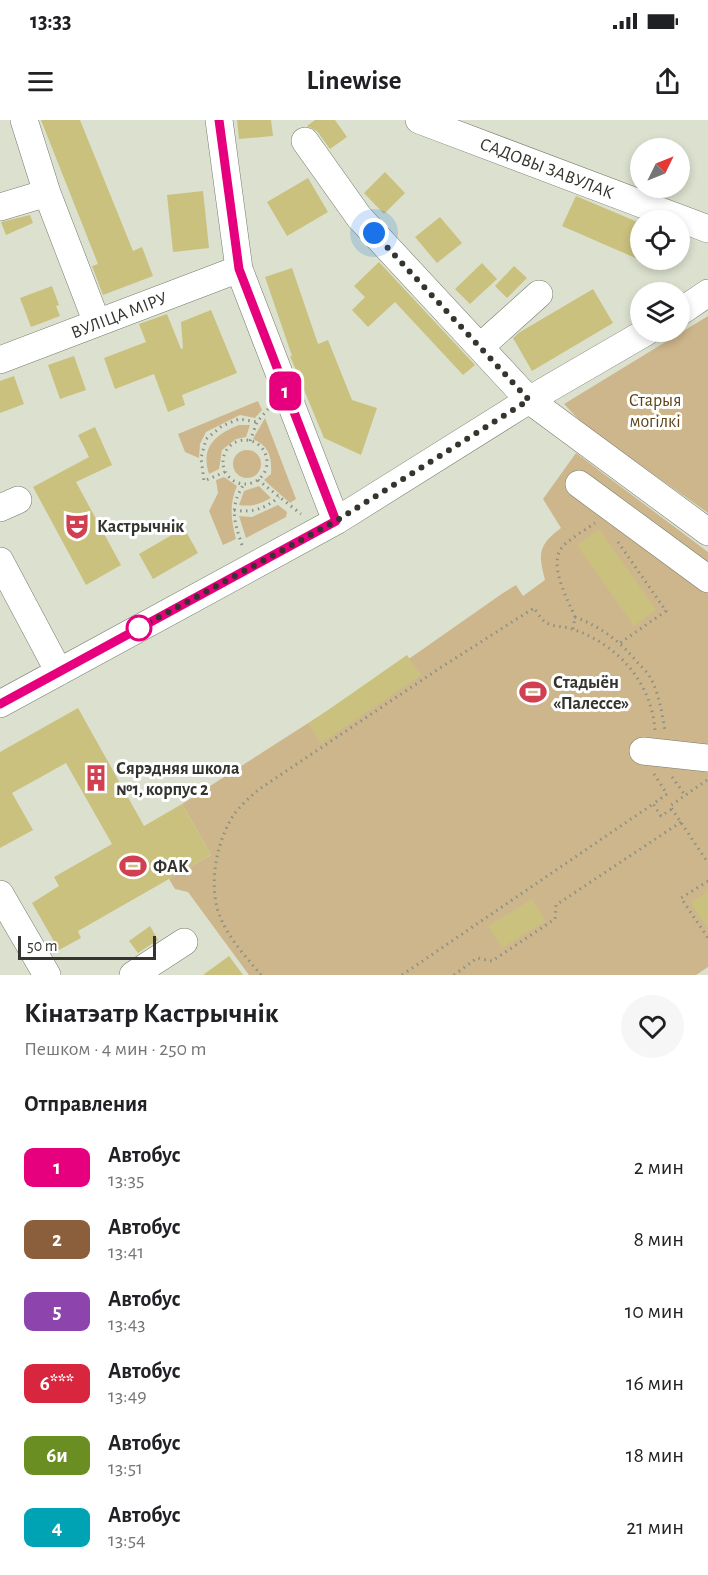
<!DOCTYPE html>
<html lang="ru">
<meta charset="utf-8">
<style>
:root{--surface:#fff;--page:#f6f6f6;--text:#202124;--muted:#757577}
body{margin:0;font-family:"Alegreya Sans",sans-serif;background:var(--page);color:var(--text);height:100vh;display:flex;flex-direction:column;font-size:22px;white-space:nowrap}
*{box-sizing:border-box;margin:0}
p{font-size:20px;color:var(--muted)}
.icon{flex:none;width:33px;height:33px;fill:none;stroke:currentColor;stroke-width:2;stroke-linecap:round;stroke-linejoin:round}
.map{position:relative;height:855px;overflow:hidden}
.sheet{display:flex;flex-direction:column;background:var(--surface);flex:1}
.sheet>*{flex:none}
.badge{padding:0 12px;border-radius:9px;font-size:21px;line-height:39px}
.needle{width:39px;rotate:47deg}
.fabs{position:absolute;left:630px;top:18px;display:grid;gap:12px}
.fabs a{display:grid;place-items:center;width:60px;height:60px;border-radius:50%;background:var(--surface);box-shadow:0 3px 9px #0003;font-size:30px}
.scale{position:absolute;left:18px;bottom:15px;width:138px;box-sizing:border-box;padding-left:6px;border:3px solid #33352e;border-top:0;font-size:16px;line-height:21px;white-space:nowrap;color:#33352e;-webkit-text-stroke:4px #fff;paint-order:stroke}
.you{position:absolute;width:30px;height:30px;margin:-15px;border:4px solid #fff;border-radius:50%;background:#1a73e8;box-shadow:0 0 0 9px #1a73e833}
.map>.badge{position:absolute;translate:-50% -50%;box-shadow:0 0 0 3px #fff}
h2{padding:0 24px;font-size:22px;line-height:54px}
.round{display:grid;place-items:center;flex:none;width:63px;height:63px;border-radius:32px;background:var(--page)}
.summary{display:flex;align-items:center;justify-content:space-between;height:102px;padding:0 24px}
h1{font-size:28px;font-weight:700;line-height:45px}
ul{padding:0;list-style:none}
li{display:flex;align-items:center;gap:18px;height:72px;padding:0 24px}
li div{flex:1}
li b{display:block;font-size:22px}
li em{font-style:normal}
li .badge{min-width:66px;font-weight:700;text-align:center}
.status{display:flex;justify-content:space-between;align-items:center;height:42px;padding:0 30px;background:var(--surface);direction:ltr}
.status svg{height:16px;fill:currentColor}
header{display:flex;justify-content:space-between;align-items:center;height:78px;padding:0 24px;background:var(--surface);font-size:27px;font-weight:700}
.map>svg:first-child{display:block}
.green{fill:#ceb68c}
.building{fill:#cac17e}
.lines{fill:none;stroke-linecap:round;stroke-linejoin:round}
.minor-casing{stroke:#757b6a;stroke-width:28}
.path{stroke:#8c9183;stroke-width:3;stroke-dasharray:1.5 4.5;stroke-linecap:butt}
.minor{stroke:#fff;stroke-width:27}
.line-casing{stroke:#fff;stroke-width:14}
.line{stroke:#e6007e;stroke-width:9}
.walk{stroke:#33352e;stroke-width:6;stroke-dasharray:0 10.8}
.stop-dot{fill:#fff;stroke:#e6007e;stroke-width:3}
.labels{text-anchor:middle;stroke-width:6;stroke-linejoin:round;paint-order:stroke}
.street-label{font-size:18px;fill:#33352e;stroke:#fff}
.park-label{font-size:18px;fill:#5d4416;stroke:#fff}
.poi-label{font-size:18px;font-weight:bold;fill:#33352e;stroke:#fff;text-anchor:start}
</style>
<div class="status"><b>13:33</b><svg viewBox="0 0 49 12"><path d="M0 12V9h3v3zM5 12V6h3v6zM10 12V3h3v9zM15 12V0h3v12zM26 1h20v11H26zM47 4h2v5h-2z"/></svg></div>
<header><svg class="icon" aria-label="menu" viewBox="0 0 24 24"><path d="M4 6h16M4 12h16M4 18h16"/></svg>Linewise<svg class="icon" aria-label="share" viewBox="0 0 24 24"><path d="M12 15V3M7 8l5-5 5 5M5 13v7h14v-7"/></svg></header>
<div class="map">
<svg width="708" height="855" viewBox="0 0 708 855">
<rect width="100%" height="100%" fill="#dbe1ce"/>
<!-- green -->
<path class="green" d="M708,196V393L584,305L564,284Z
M258,281L262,290L255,298L240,295L206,312L200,324L199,338L185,332L178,314Z
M265,298L296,379L290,383L264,360L271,354C272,337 269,326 253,319Z
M239,305H250L246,317L236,319L222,330L219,349L209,354C200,327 216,314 239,305Z
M233 344a14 14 0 1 1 28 0a14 14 0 1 1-28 0Z
M576,333L708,432V847L696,855H249L188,772L175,769L169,759L211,735L182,684L413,536L503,473L516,465L523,476L545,460C538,434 538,425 561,408L543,379Z
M224,357L237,366C229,384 231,400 236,419L223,425L209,391L218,373L216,360Z
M259,366L271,378C260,384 252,387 239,385L244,371Z
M278,385L287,392L286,397L246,418L239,396L252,397Z"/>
<!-- building -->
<path class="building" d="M41,0H80L133,131L142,127L153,156L103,175L92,146L98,144Z
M237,0H271L273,16L239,19Z
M315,0H335L347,17L330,29L317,11L307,6Z
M385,52L405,73L384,94L364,73Z
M308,58L328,92L287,116L267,82Z
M203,71L209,128L173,132L167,75Z
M576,76L640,103V140L562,106Z
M30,95L33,103L6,115L1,102Z
M440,97L462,123L437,143L415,117Z
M379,142L475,245L463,255L395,182L368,207L352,190L365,177L354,166Z
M482,143L497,159L470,184L455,169Z
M514,146L527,158L507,178L495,166Z
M292,148L318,224L328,220L352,280L377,288L361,335L324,318L290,236H292L265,157Z
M52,166L59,185L56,186L60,196L31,207L20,178Z
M593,169L613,203L532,251L513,218L520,212Z
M211,190L237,253L182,275L185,285L168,292L154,254L115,269L104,238L146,222L139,204L167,194L181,229L183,228L181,202Z
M74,236L86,270L60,279L48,245Z
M14,256L24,284L0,293V261Z
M95,307L112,345L76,362L121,445L86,465L33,367L89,337L78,315Z
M184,408L198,433L153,459L139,434Z
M599,409L656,490L634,506L577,425Z
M407,535L421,555L321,623L308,604Z
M78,588L144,706L182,684L211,735L78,811L81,818L59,830L32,783L59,766L54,757L112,724L66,643L12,673L33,710L0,728V632Z
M708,771V809L691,783Z
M532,779L546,801L502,828L488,806Z
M150,806L158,820L138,833L129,821Z
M229,836L243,855H203Z"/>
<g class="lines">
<defs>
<path id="minor" d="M24,0L47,73
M219,0L239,149L336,401
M419,0L708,109
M305,21L359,97L529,280L708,412
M0,87L47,73L97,203
M680,192L708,173
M480,227L539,174
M0,240L239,149
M579,364L708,459
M0,388L18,380
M0,441L59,552
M0,584L336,401L529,280L646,212
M643,631L708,638
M0,774L47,855
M133,855L184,822"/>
</defs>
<!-- minor casing -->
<use href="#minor" class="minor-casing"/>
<!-- path -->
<path class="path" d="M223 342a22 22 0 1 1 44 0a22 22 0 1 1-44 0Z
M250,321L257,302L268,289
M225,352L204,361L201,338L206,319L222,306L239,299L257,302
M258,360L301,394
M234,390C251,393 265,389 279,377
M618,422L666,491L620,523
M242,425C234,401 229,387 244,364
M575,497C568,480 546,442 564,425C573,417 585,410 595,403
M573,509L575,497C601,507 620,521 638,543C642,547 647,552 650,557C659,573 662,593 665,611
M654,654L667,674L653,684L661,696L672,689
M672,657L685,675
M707,660L670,686L708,743
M708,761L681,778L708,818
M261,855C247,838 230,820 221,799C208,770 215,728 230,701C237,688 248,679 258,670L440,548L534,488C537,492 541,499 545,502C552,507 564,506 572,509C618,524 652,563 655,611
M402,855L653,684
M454,855L477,838L492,841L555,799L556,785L681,702"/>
<!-- minor -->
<use href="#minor" class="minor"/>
</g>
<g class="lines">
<defs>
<path id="line" d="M0,584L336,401L239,149L219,0"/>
</defs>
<!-- line casing -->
<use href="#line" class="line-casing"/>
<!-- line -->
<use href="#line" class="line"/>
<!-- walk -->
<path class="walk" d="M139,508L130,513L336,401L529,280L374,113"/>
</g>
<!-- icons -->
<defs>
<symbol id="theatre-bare" viewBox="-9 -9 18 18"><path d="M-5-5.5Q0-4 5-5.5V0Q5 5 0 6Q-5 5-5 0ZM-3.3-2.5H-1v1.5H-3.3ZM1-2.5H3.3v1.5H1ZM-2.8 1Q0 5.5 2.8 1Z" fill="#d14050" stroke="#fff" stroke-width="2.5" paint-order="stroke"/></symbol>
<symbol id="stadium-bare" viewBox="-9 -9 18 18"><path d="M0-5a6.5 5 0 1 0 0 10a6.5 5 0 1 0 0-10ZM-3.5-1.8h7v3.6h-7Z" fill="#d14050" stroke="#fff" stroke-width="2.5" paint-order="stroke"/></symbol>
<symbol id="building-bare" viewBox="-9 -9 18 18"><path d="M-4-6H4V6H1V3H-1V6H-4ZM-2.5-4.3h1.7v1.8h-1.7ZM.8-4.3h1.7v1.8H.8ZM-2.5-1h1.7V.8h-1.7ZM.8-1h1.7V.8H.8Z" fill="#d14050" stroke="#fff" stroke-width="2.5" paint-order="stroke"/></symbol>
</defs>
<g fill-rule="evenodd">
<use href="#theatre-bare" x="58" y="387" width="38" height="38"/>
<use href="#stadium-bare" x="514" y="553" width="38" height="38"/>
<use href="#building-bare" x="77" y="639" width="38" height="38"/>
<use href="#stadium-bare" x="114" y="727" width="38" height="38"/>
</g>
<!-- markers -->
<circle class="stop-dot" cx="139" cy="508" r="12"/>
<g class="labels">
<!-- street labels -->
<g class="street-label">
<text transform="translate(547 48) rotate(21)" y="6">САДОВЫ ЗАВУЛАК</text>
<text transform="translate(119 195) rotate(-21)" y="6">ВУЛІЦА МІРУ</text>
</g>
<!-- park labels -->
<g class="park-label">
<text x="655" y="286">Старыя<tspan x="655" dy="21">могілкі</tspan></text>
</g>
<!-- poi labels -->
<g class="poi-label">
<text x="97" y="412">Кастрычнік</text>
<text x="553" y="568">Стадыён<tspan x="553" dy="21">«Палессе»</tspan></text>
<text x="116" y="654">Сярэдняя школа<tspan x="116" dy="21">№1, корпус 2</tspan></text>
<text x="153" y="752">ФАК</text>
</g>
</g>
</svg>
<div class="fabs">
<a><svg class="needle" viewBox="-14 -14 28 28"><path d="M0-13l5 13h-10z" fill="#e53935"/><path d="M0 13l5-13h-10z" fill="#757577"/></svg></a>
<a><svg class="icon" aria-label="locate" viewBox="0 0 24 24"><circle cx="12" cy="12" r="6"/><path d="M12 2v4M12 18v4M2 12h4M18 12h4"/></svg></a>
<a><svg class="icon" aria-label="layers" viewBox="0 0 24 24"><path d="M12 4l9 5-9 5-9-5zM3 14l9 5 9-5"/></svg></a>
</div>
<div class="scale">50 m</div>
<div class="you" style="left:374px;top:113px"></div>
<b class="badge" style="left:285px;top:271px;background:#e6007e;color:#fff">1</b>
</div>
<section class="sheet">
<div class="summary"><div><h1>Кінатэатр Кастрычнік</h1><p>Пешком · 4 мин · 250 m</p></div><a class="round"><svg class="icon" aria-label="heart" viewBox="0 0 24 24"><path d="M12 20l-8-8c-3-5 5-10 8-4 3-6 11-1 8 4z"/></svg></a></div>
<h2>Отправления</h2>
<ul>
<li><span class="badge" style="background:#e6007e;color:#fff">1</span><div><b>Автобус</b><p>13:35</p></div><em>2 мин</em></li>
<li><span class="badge" style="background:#8b5e3c;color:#fff">2</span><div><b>Автобус</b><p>13:41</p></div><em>8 мин</em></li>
<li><span class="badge" style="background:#8e44ad;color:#fff">5</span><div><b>Автобус</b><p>13:43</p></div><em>10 мин</em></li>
<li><span class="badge" style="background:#d7263d;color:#fff">6***</span><div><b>Автобус</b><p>13:49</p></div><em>16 мин</em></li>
<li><span class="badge" style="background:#6b8e23;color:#fff">6и</span><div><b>Автобус</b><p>13:51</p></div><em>18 мин</em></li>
<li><span class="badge" style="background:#00a3b4;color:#fff">4</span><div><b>Автобус</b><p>13:54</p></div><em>21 мин</em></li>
</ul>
</section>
